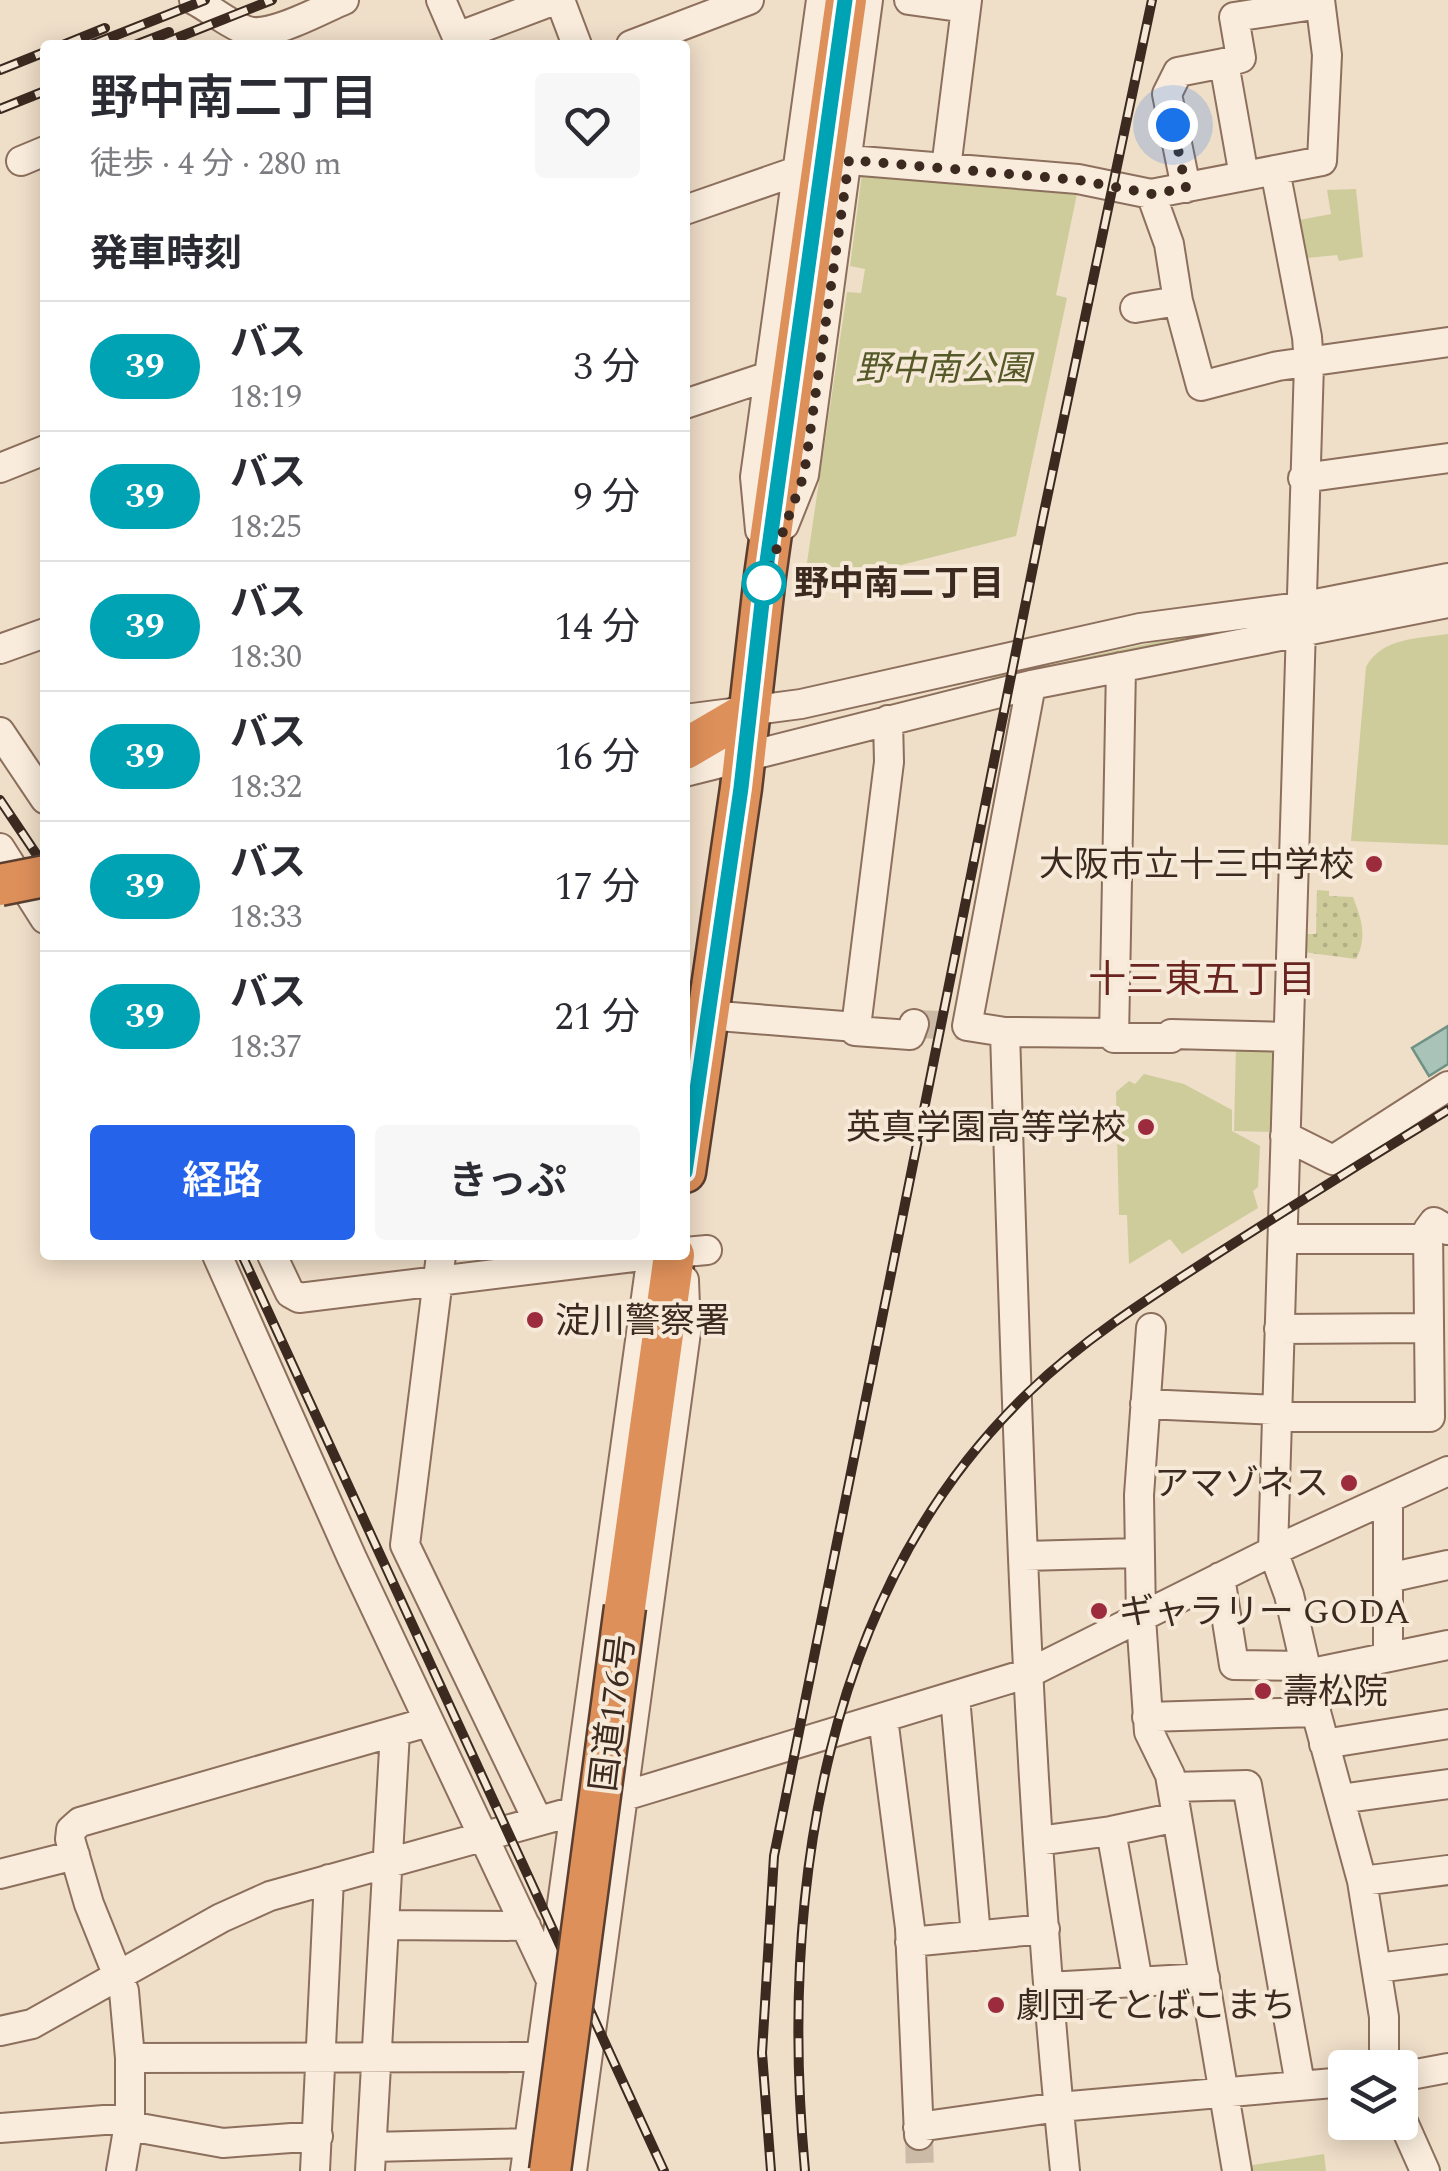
<!DOCTYPE html>
<html lang="ja">
<meta charset="utf-8">
<style>
:root{--surface:#fff;--page:#f7f7f7;--text:#2b2b33;--muted:#7c7c81;--line:#e1e1e2;--accent:#2563eb}
body{margin:0;font-family:Spectral,"Noto Sans JP",serif;background:var(--page);color:var(--text);height:100vh;display:flex;flex-direction:column;font-size:38px;white-space:nowrap}
*{box-sizing:border-box;margin:0}
p{font-size:32px;color:var(--muted)}
.icon{flex:none;width:55px;height:55px;fill:none;stroke:currentColor;stroke-width:2;stroke-linecap:round;stroke-linejoin:round}
.map{position:relative;flex:1;overflow:hidden}
.sheet{position:absolute;left:40px;top:40px;width:650px;height:1220px;display:flex;flex-direction:column;background:var(--surface);border-radius:10px;box-shadow:0 5px 25px #0003}
.sheet>*{flex:none}
.badge{padding:0 20px;border-radius:32px;font-size:35px;line-height:65px}
.buttons{position:absolute;left:1328px;top:2050px;display:grid;gap:20px}
.buttons a{display:grid;place-items:center;width:90px;height:90px;border-radius:10px;background:var(--surface);box-shadow:0 5px 25px #0003;font-size:50px}
.you{position:absolute;width:50px;height:50px;margin:-25px;border:8px solid #fff;border-radius:50%;background:#1a73e8;box-shadow:0 0 0 15px #1a73e833}
.map>.badge{position:absolute;translate:-50% -50%;box-shadow:0 0 0 5px #fff}
h2{padding:0 50px;font-size:38px;line-height:90px}
.round{display:grid;place-items:center;flex:none;width:105px;height:105px;border-radius:10px;background:var(--page)}
.overview{display:flex;align-items:center;justify-content:space-between;height:170px;padding:0 50px}
h1{font-size:48px;font-weight:600;line-height:75px}
.button{display:flex;gap:20px;margin-top:auto;padding:20px 50px}
.button a{flex:1;height:115px;border-radius:10px;background:var(--accent);color:#fff;font-size:40px;font-weight:600;line-height:115px;text-align:center}
.button a+a{background:var(--page);color:var(--text)}
ul{padding:0;list-style:none}
li{display:flex;align-items:center;gap:30px;height:130px;padding:0 50px;border-top:2px solid var(--line)}
li div{flex:1}
li b{display:block;font-size:38px}
li em{font-style:normal}
li .badge{min-width:110px;font-weight:700;text-align:center}
.map>svg:first-child{display:block}
.grass{fill:url(#grass-tufts)}
.park{fill:#cecc9b}
.garden{fill:url(#garden-dots)}
.water{fill:#a9c3b8;stroke:#6f9284;stroke-width:2.5}
.lines{fill:none;stroke-linecap:round;stroke-linejoin:round}
.minor-tunnel{stroke:#cbbaa6;stroke-width:28;stroke-dasharray:28 14;stroke-linecap:butt}
.minor-casing{stroke:#8c6f5c;stroke-width:32}
.highway-casing{stroke:#5a3e30;stroke-width:45}
.minor{stroke:#f9ecdc;stroke-width:28}
.highway{stroke:#de905a;stroke-width:40}
.rail-casing{stroke:#3c2a20;stroke-width:10}
.rail{stroke:#f6e9d8;stroke-width:6;stroke-dasharray:19;stroke-linecap:butt}
.highway-bridge-casing{stroke:#5a3e30;stroke-width:45;stroke-linecap:butt}
.highway-bridge{stroke:#de905a;stroke-width:40}
.line-casing{stroke:#fff;stroke-width:22}
.line{stroke:#00a3b4;stroke-width:15}
.walk{stroke:#3c2a20;stroke-width:10;stroke-dasharray:0 18}
.stop-dot{fill:#fff;stroke:#00a3b4;stroke-width:5}
.poi-dot{fill:#9c2c3d;stroke:#f6e9d8;stroke-width:4}
.labels{text-anchor:middle;stroke-width:8;stroke-linejoin:round;paint-order:stroke}
.park-label{font-size:35px;font-style:italic;fill:#545927;stroke:#f6e9d8}
.stop-label{font-size:35px;font-weight:bold;fill:#3c2a20;stroke:#f6e9d8;text-anchor:start}
.poi-label{font-size:35px;fill:#3c2a20;stroke:#f6e9d8;text-anchor:start}
.street-label{font-size:35px;fill:#3c2a20;stroke:#f6e9d8}
.neighbourhood-label{font-size:38px;fill:#69241f;stroke:#f6e9d8}
</style>
<div class="map">
<svg width="1448" height="2171" viewBox="0 0 1448 2171">
<defs>
<pattern id="grass-tufts" width="24" height="20" patternUnits="userSpaceOnUse" patternTransform="scale(2.5)"><rect width="24" height="20" fill="#cecc9b"/><path d="M3 7l-1-3M5 7V3M7 7l1-3M15 17l-1-3M17 17v-4M19 17l1-3" fill="none" stroke="#b2af85"/></pattern>
<pattern id="garden-dots" width="8" height="8" patternUnits="userSpaceOnUse" patternTransform="scale(2.5)"><rect width="8" height="8" fill="#cecc9b"/><path d="M2 2h.1M6 6h.1" fill="none" stroke="#b2af85" stroke-width="1.8" stroke-linecap="round"/></pattern>
</defs>
<rect width="100%" height="100%" fill="#efdec8"/>
<!-- grass -->
<path class="grass" d="M1257,626L1258,629L992,683L990,680L991,677L1188,635Z"/>
<!-- park -->
<path class="park" d="M862,174L1078,189L1056,295L1067,298L1016,536L810,588L804,583L847,292L861,293L865,269L850,266Z
M1356,189L1363,257L1339,261L1337,255L1307,258L1299,220L1331,214L1327,190Z
M1448,634V845L1351,841L1366,667C1382,637 1418,639 1448,634Z
M1236,1047H1271L1277,1053L1275,1132L1234,1131Z
M1144,1074L1184,1084L1232,1110V1131L1260,1146L1258,1187L1253,1191L1258,1208L1182,1254L1170,1239L1129,1264L1127,1215H1119L1116,1092L1129,1081L1135,1084Z
M1324,2154L1326,2171H1248L1247,2166Z"/>
<!-- garden -->
<path class="garden" d="M1317,890L1329,891V896L1353,897C1361,918 1368,937 1356,959L1303,952L1304,934H1316Z"/>
<!-- water -->
<path class="water" d="M1448,1026V1064L1429,1076L1412,1048Z"/>
<g class="lines">
<!-- minor-tunnel -->
<path class="minor-tunnel" d="M914,1024L967,1026
M919,2135L920,2171"/>
<defs>
<path id="minor" d="M194,0C211,9 231,26 248,31C271,38 322,9 344,0
M441,0L457,37L555,0
M560,0L577,45
M909,0L966,8
M631,45L749,0
M849,160L1078,179L1151,194L1322,161L1327,55L1320,0
M21,161L45,151
M946,168L967,0
M1275,170L1307,337L1309,364L1273,1551L1289,1595L1316,1712L1362,1881L1384,2017V2068
M1244,176L1224,63L1241,58L1234,17L1320,4
M1186,188L1167,94L1178,72L1224,63
M1151,194L1169,244L1178,301L1201,386L1278,366L1448,342
M685,210L797,171
M1135,308L1178,301
M685,404L769,376
M0,468L45,450
M1303,478L1448,458
M784,525L804,475L868,0
M760,530L755,477L821,0
M0,649L45,633
M1121,667L1114,1038H1171V1034L1288,1037
M1031,685L967,1026L1005,1032L1114,1033
M685,719L801,704L1140,628L1300,607L1448,578
M0,732L45,799
M685,772L1031,685L1448,603
M0,848L45,919
M706,1015L856,1027L855,1031L910,1035L914,1024
M856,1027L889,762L888,720
M1005,1032C1017,1412 1026,1793 1065,2171
M1285,1136L1333,1160L1448,1086
M1283,1239H1428
M685,1252L707,1250
M217,1255L352,1558L550,1978
M272,1255L290,1293L299,1298L650,1255
M441,1255L405,1545L537,1819
M1151,1328L1139,1495L1141,1618L1149,1732L1170,1775L1172,1787L1237,2171
M1279,1329L1428,1328
M1145,1404L1276,1410
M1276,1417H1430L1428,1230L1434,1222L1448,1230
M1024,1556L1138,1553
M1220,1577L1234,1665L1305,1666
M1388,1578L1448,1565
M1388,1657V1500
M1307,1674L1448,1645
M955,1697L976,1936
M1147,1717L1316,1712
M883,1718L910,1928L919,2135
M1324,1744L1448,1724
M1172,1787L1247,1785L1300,2084
M1340,1799L1448,1784
M1111,1831L1138,1982
M1038,1841L1111,1831L1177,1817
M0,1874L75,1855
M1362,1881L1448,1870
M384,1925L526,1926
M910,1942L1045,1929
M1377,1968L1448,1959
M1048,1987L1205,1978
M0,2031L32,2024L221,1918L270,1896L575,1811L1029,1673L1273,1551L1448,1471
M130,2058L541,2057
M1400,2077L1448,2068
M1400,2115L1425,2171
M129,2126L223,2143L318,2136
M918,2127L1059,2107L1345,2082
M0,2128L130,2118
M372,2147L529,2143
M121,2171L130,2118V2058L124,1991L89,1904L70,1839L71,1830L80,1822L428,1722
M315,2171L329,1879
M370,2171L395,1732
M525,2171L649,1276L672,1255
M572,2171L686,1332L684,1280"/>
<path id="highway" d="M685,749L750,711
M685,1172L741,788L765,576L846,0
M625,1607L674,1255"/>
</defs>
<!-- minor casing -->
<use href="#minor" class="minor-casing"/>
<!-- highway casing -->
<use href="#highway" class="highway-casing"/>
<!-- minor -->
<use href="#minor" class="minor"/>
<!-- highway -->
<use href="#highway" class="highway"/>
<defs>
<path id="rail" d="M63,45L105,28
M91,45L205,0
M135,45L169,32
M159,45L272,0
M0,70L45,52
M0,109L45,91
M0,800L45,867
M242,1255L664,2171
M771,2171L762,2053L774,1856L1043,517L1152,0
M805,2171C780,1898 821,1591 1029,1392C1085,1338 1152,1296 1217,1254C1294,1205 1371,1157 1448,1110"/>
</defs>
<!-- rail casing -->
<use href="#rail" class="rail-casing"/>
<!-- rail -->
<use href="#rail" class="rail"/>
<defs>
<path id="highway-bridge" d="M0,885L45,876
M550,2171L625,1607"/>
</defs>
<!-- highway-bridge casing -->
<use href="#highway-bridge" class="highway-bridge-casing"/>
<!-- highway-bridge -->
<use href="#highway-bridge" class="highway-bridge"/>
</g>
<g class="lines">
<defs>
<path id="line" d="M685,1172L741,788L765,576L845,0"/>
</defs>
<!-- line casing -->
<use href="#line" class="line-casing"/>
<!-- line -->
<use href="#line" class="line"/>
<!-- walk -->
<path class="walk" d="M764,583L804,475L849,160L1078,180L1152,194L1186,188L1173,125"/>
</g>
<!-- markers -->
<circle class="stop-dot" cx="764" cy="583" r="20"/>
<g class="poi-dot">
<circle cx="1374" cy="864" r="10"/>
<circle cx="1146" cy="1127" r="10"/>
<circle cx="535" cy="1320" r="10"/>
<circle cx="1349" cy="1483" r="10"/>
<circle cx="1099" cy="1611" r="10"/>
<circle cx="1263" cy="1691" r="10"/>
<circle cx="996" cy="2005" r="10"/>
</g>
<g class="labels">
<!-- park labels -->
<g class="park-label">
<text x="943" y="380">野中南公園</text>
</g>
<!-- stop labels -->
<g class="stop-label">
<text x="794" y="595">野中南二丁目</text>
</g>
<!-- poi labels -->
<g class="poi-label">
<text x="1354" y="876" text-anchor="end">大阪市立十三中学校</text>
<text x="1126" y="1139" text-anchor="end">英真学園高等学校</text>
<text x="555" y="1332">淀川警察署</text>
<text x="1329" y="1495" text-anchor="end">アマゾネス</text>
<text x="1119" y="1623">ギャラリー GODA</text>
<text x="1283" y="1703">壽松院</text>
<text x="1016" y="2017">劇団そとばこまち</text>
</g>
<!-- street labels -->
<g class="street-label">
<text transform="translate(612 1713) rotate(-83)" y="12">国道176号</text>
</g>
<!-- neighbourhood labels -->
<g class="neighbourhood-label">
<text x="1202" y="992">十三東五丁目</text>
</g>
</g>
</svg>
<div class="buttons">
<a><svg class="icon" aria-label="layers" viewBox="0 0 24 24"><path d="M12 4l9 5-9 5-9-5zM3 14l9 5 9-5"/></svg></a>
</div>
<div class="you" style="left:1173px;top:125px"></div>
<section class="sheet">
<div class="overview"><div><h1>野中南二丁目</h1><p>徒歩 · 4 分 · 280 m</p></div><a class="round"><svg class="icon" aria-label="heart" viewBox="0 0 24 24"><path d="M12 20l-8-8c-3-5 5-10 8-4 3-6 11-1 8 4z"/></svg></a></div>
<h2>発車時刻</h2>
<ul>
<li><span class="badge" style="background:#00a3b4;color:#fff">39</span><div><b>バス</b><p>18:19</p></div><em>3 分</em></li>
<li><span class="badge" style="background:#00a3b4;color:#fff">39</span><div><b>バス</b><p>18:25</p></div><em>9 分</em></li>
<li><span class="badge" style="background:#00a3b4;color:#fff">39</span><div><b>バス</b><p>18:30</p></div><em>14 分</em></li>
<li><span class="badge" style="background:#00a3b4;color:#fff">39</span><div><b>バス</b><p>18:32</p></div><em>16 分</em></li>
<li><span class="badge" style="background:#00a3b4;color:#fff">39</span><div><b>バス</b><p>18:33</p></div><em>17 分</em></li>
<li><span class="badge" style="background:#00a3b4;color:#fff">39</span><div><b>バス</b><p>18:37</p></div><em>21 分</em></li>
</ul>
<div class="button"><a>経路</a><a>きっぷ</a></div>
</section>
</div>
